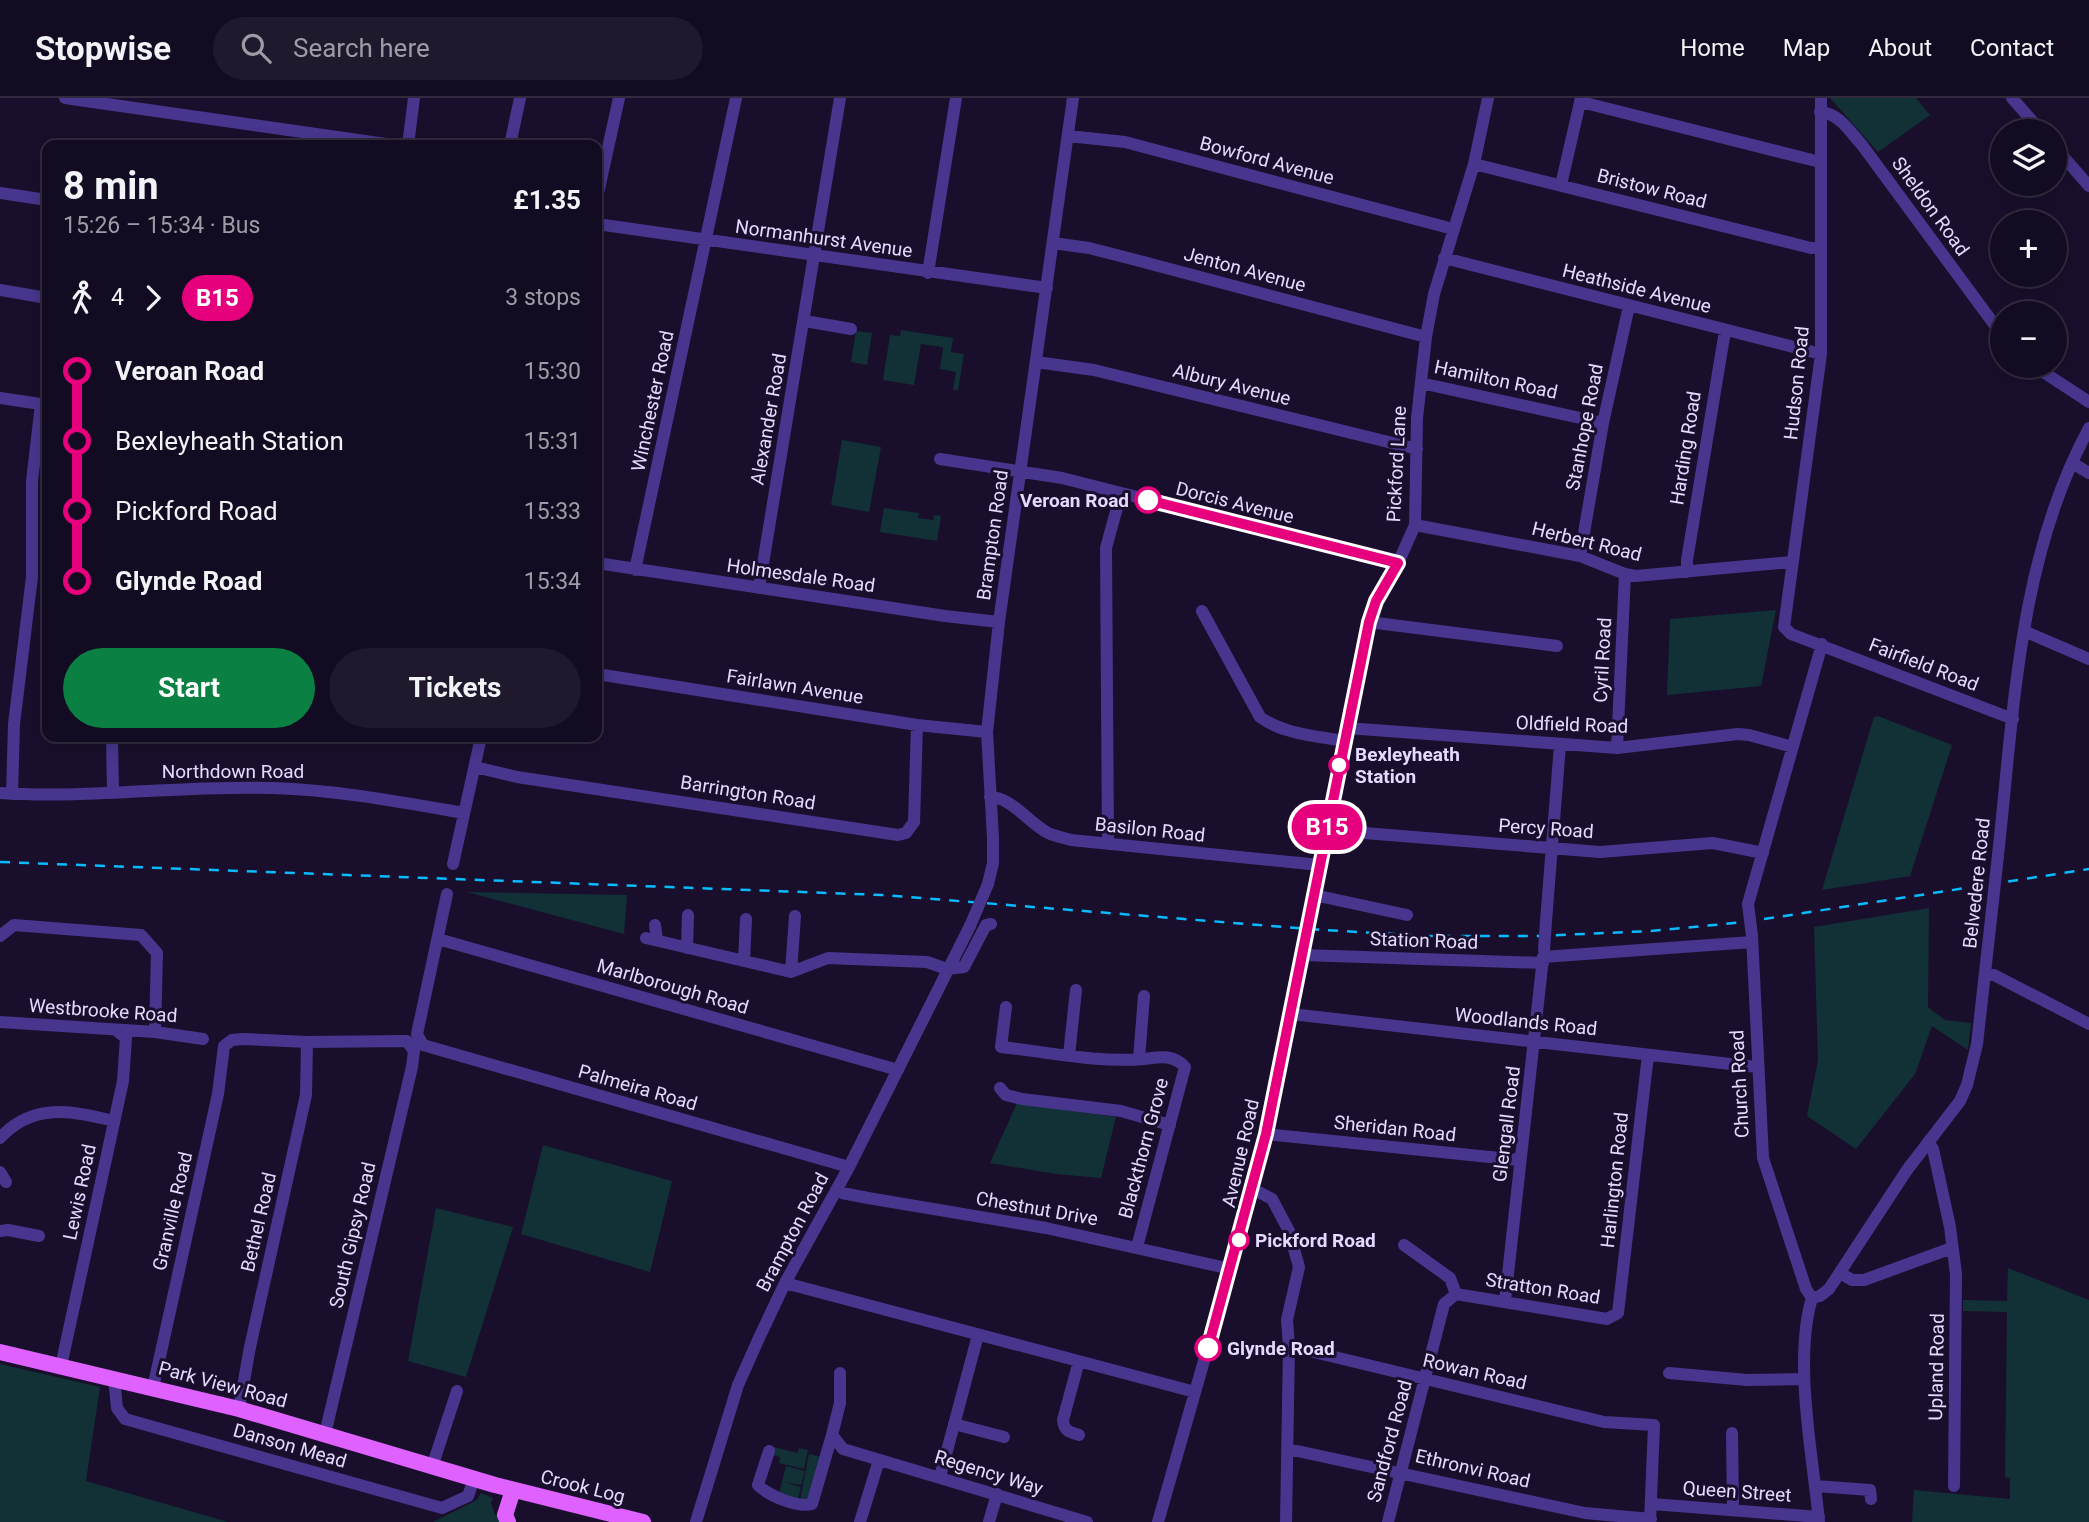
<!DOCTYPE html>
<meta charset="utf-8">
<style>
:root{--surface:#130b21;--page:#20192e;--text:#f1f3f6;--muted:#9d9ba5;--line:#322b3f;--accent:#0b8043}
body{margin:0;font-family:Roboto,sans-serif;background:var(--page);color:var(--text);height:100vh;display:flex;flex-direction:column;font-size:26px;white-space:nowrap}
*{box-sizing:border-box;margin:0}
p{font-size:23px;color:var(--muted)}
.icon{flex:none;width:38px;height:38px;fill:none;stroke:currentColor;stroke-width:2;stroke-linecap:round;stroke-linejoin:round}
.map{position:relative;flex:1;overflow:hidden}
.side{position:absolute;left:42px;top:42px;width:560px;height:602px;display:flex;flex-direction:column;background:var(--surface);border-radius:14px;box-shadow:0 4px 18px #0003,0 0 0 2px var(--line)}
.side>*{flex:none}
.badge{padding:0 14px;border-radius:23px;font-size:24px;line-height:46px}
.fabs{position:absolute;left:1990px;top:21px;display:grid;gap:14px}
.fabs a{display:grid;place-items:center;width:77px;height:77px;border-radius:50%;background:var(--surface);box-shadow:0 4px 18px #0003,0 0 0 2px var(--line);font-size:35px}
.map>.badge{position:absolute;translate:-50% -50%;box-shadow:0 0 0 4px #fff}
.legs{display:flex;align-items:center;gap:10px;height:77px;padding:0 21px;font-size:23px}
.legs p{margin-inline-start:auto}
.summary{display:flex;align-items:center;justify-content:space-between;height:119px;padding:0 21px}
h1{font-size:38px;font-weight:700;line-height:52px}
.action{display:flex;gap:14px;margin-top:auto;padding:14px 21px}
.action a{flex:1;height:80px;border-radius:42px;background:var(--accent);color:#fff;font-size:28px;font-weight:700;line-height:80px;text-align:center}
.action a+a{background:var(--page);color:var(--text)}
ul{padding:0 21px;list-style:none}
li{display:flex;align-items:center;gap:24px;height:70px;font-size:26px}
li i{display:grid;place-items:center;width:10px;height:100%;margin:0 9px;background:currentColor}
li i::after{content:'';width:18px;height:18px;margin:-9px;border:5px solid;border-radius:50%;background:var(--surface)}
li p{margin-inline-start:auto}
li:first-child i{background:linear-gradient(#0000 50%,currentColor 0)}
li:last-child i{background:linear-gradient(currentColor 50%,#0000 0)}
header{display:flex;align-items:center;gap:42px;box-sizing:border-box;height:98px;padding:0 35px;background:var(--surface);border-bottom:2px solid var(--line)}
header strong{font-size:33px}
nav{display:flex;gap:38px;margin-inline-start:auto;font-size:24px}
.search{width:490px;height:63px;background:var(--page);display:flex;align-items:center;gap:18px;box-sizing:border-box;padding:0 24px;border-radius:38px;color:var(--muted);font-size:26px}
.map>svg:first-child{display:block}
.green{fill:#113136}
.lines{fill:none;stroke-linecap:round;stroke-linejoin:round}
.minor{stroke:#48368e;stroke-width:12}
.major{stroke:#df61ff;stroke-width:16}
.rail{stroke:#06bcff;stroke-width:2.5;stroke-dasharray:10 9;stroke-linecap:butt}
.minor-bridge{stroke:#48368e;stroke-width:12}
.line-1-casing{stroke:#fff;stroke-width:16}
.line-1{stroke:#e6007e;stroke-width:10}
.stop-1-dot{fill:#fff;stroke:#e6007e;stroke-width:3.5}
.labels{text-anchor:middle;stroke-width:6;stroke-linejoin:round;paint-order:stroke}
.street-label{font-size:19px;fill:#e4daff;stroke:#190f2c}
.stop-label{font-size:19px;font-weight:bold;fill:#e4daff;stroke:#190f2c;text-anchor:start}
</style>
<header>
<strong>Stopwise</strong>
<div class="search"><svg class="icon" aria-label="search" viewBox="0 0 24 24"><circle cx="10" cy="10" r="6"/><path d="M15 15l6 6"/></svg>Search here</div>
<nav><a>Home</a><a>Map</a><a>About</a><a>Contact</a></nav>
</header>
<div class="map">
<svg width="2089" height="1424" viewBox="0 0 2089 1424">
<rect width="100%" height="100%" fill="#190f2c"/>
<!-- green -->
<path class="green" d="M1830,0H1916L1930,17L1878,54Z
M901,232L953,240L951,254L964,256L958,292H953L956,274L940,271L943,249L921,246L914,287L883,282L890,237L900,238Z
M856,233L872,235L867,267L851,264Z
M842,342L881,349L869,414L831,407Z
M884,410L919,415L918,420L933,422L934,417L941,418L937,443L880,434Z
M1776,512L1761,588L1667,597L1670,521Z
M1878,618L1952,647L1910,778L1822,792L1874,619Z
M467,794L627,797L624,836Z
M1929,810L1928,909L1945,922L1971,925L1968,952L1932,928L1915,976L1856,1051L1807,1018L1818,962L1814,829Z
M1017,1005L1116,1019L1101,1080L1056,1076L990,1065Z
M543,1047L672,1083L650,1174L521,1136Z
M436,1110L513,1129L466,1279L408,1263Z
M2008,1170L2089,1202V1424H1912L1914,1392L2010,1401V1380L2005,1379L2007,1214L1963,1213V1202L2007,1203Z
M0,1266L100,1289L86,1383L228,1424H0Z
M770,1348L798,1355L799,1350L808,1352L804,1371L779,1365L780,1359L773,1357Z
M809,1356L822,1359L810,1401L800,1402Z
M786,1368L805,1373L801,1387L784,1384L801,1389L798,1401L779,1396Z
M481,1395L493,1400L491,1405L495,1417L500,1416V1424H433L477,1402Z"/>
<g class="lines">
<!-- minor -->
<path class="minor" d="M65,0L393,47
M1821,0V256L1784,529L1791,536L2013,621
M2012,0L2041,33
M1581,4L1820,64
M1820,14C1839,15 1850,34 1862,47L2002,237
M1068,38L1125,44L1453,131
M408,47L414,0
M510,47L520,0
M2054,48L2089,88
M1474,66L1811,150H1821
M1561,87L1581,0
M0,95L47,102
M597,100L619,0
M597,126L1047,190
M1053,145L1089,150L1132,161L1426,239
M1444,160L1821,256
M928,175L956,0
M0,192L47,200
M805,223L851,231
M1036,264L1094,272L1417,351
M2034,268L2089,304
M1421,285L1603,325
M0,300L47,307
M940,361L1062,380L1398,465
M2072,365L2089,375
M1415,427L1580,458L1625,476L1636,478L1792,464
M1580,458L1603,325L1629,208
M597,465L945,518L999,524
M635,472L736,0
M1687,474V462L1725,233
M759,490L840,0
M1202,513L1260,619C1283,636 1316,638 1344,643
M1369,524L1557,548
M2024,533L2089,561
M597,576L917,627L987,634
M1347,630L1617,650L1738,636L1749,637L1793,649
M112,639L113,694
M1617,650L1625,476
M475,669L517,679L898,737L906,735L914,724L917,627
M0,695C91,701 182,687 273,690C337,692 401,704 464,715
M12,696L14,626L32,479V383L41,306
M990,699C1011,699 1029,725 1048,735C1055,738 1063,740 1071,742L1320,767
M1327,732L1600,754L1713,745L1763,755
M1108,746L1106,450L1121,395
M1998,757C2014,613 2018,461 2089,330
M453,766L481,639
M988,786L993,765V740L987,634L999,524L1073,0
M447,796L417,936L423,947L849,1069
M1314,797L1407,817
M1748,806L1822,546
M1311,812L1369,524L1376,503L1398,465L1415,427L1417,320L1426,239L1434,196L1474,66L1488,0
M1546,823L1560,647
M655,827L657,842
M0,838L14,827L141,837L157,855L155,934
M1752,838L1763,1060L1806,1191L1812,1200C1793,1263 1813,1358 1819,1424
M646,840L791,874L828,860L927,864L947,871L964,869L986,827L991,826
M438,841L898,972
M687,850L688,817
M1543,859L1752,844
M744,863L746,821
M791,874L795,818
M1985,876L1994,877L2089,926
M1006,909L1001,949C1048,954 1097,965 1144,961C1160,959 1173,956 1185,969L1137,1149
M1291,916L1757,969
M0,924L155,934L203,941
M1069,957L1076,892
M1139,961L1144,898
M1000,990L1006,997L1022,1001L1121,1013L1170,1027
M1266,1036L1519,1062
M0,1040C33,1004 72,1013 114,1023
M1928,1044L1933,1051L1950,1129L1956,1176L1954,1388
M0,1074L6,1084
M1253,1091L1272,1101L1289,1133L1299,1169L1287,1222L1289,1248L1286,1424
M836,1092L842,1095L868,1100L1046,1130L1231,1171
M0,1133L8,1132L39,1138
M1404,1147L1450,1180L1456,1196
M1840,1175L1852,1182H1864L1952,1150
M785,1185L1195,1294
M1456,1196L1607,1221L1618,1215L1648,957
M1812,1200L1820,1198L1829,1191L1907,1072L1960,1003L1967,987L1977,946L1993,803
M1505,1203L1543,860
M1289,1248L1604,1324L1654,1327L1650,1424
M1079,1263L1063,1322C1064,1333 1069,1334 1079,1337
M61,1268L123,983L126,940L116,932
M840,1275V1305L832,1337L843,1351L1087,1424
M1669,1275L1747,1282L1804,1281
M114,1280L117,1310L125,1321L442,1410L468,1398L474,1381
M153,1290L218,996L224,948L232,942L243,941L307,944L407,943L414,953L412,969L325,1336
M239,1311L250,1249L306,997L307,944
M954,1326L1004,1339
M1732,1335L1733,1412
M1288,1351L1585,1415L1651,1421
M769,1353L758,1387C769,1398 798,1410 812,1406L832,1337
M432,1369L457,1293
M940,1379L978,1237
M1816,1388L1870,1392L1871,1401
M1652,1406L1819,1419
M696,1424L738,1287L759,1240L785,1185L849,1069L970,828
M860,1424L879,1362
M989,1424L997,1396
M1158,1424L1253,1091L1303,857L1543,865
M1388,1424L1444,1206L1456,1196"/>
<!-- major -->
<path class="major" d="M0,1254L239,1311L495,1387L643,1424
M508,1424L505,1417L513,1392"/>
<!-- rail -->
<path class="rail" d="M0,764L882,797L1323,832L1428,838H1536L1651,833L1745,824L2089,771"/>
<!-- minor-bridge -->
<path class="minor-bridge" d="M1993,803L1998,757
M1748,806L1752,838
M970,828L988,786
M1544,852L1546,823
M1303,857L1311,812"/>
</g>
<g class="lines">
<defs>
<path id="line-1" d="M1148,402L1398,465L1376,503L1369,524L1266,1036L1208,1250"/>
</defs>
<!-- line-1 casing -->
<use href="#line-1" class="line-1-casing"/>
<!-- line-1 -->
<use href="#line-1" class="line-1"/>
</g>
<!-- markers -->
<g class="stop-1-dot">
<circle cx="1148" cy="402" r="12"/>
<circle cx="1339" cy="667" r="9"/>
<circle cx="1239" cy="1142" r="9"/>
<circle cx="1208" cy="1250" r="12"/>
</g>
<g class="labels">
<!-- street labels -->
<g class="street-label">
<text transform="translate(1267 62) rotate(15)" y="7">Bowford Avenue</text>
<text transform="translate(1652 90) rotate(14)" y="7">Bristow Road</text>
<text transform="translate(1931 108) rotate(54)" y="7">Sheldon Road</text>
<text transform="translate(824 140) rotate(8)" y="7">Normanhurst Avenue</text>
<text transform="translate(1245 171) rotate(15)" y="7">Jenton Avenue</text>
<text transform="translate(1637 190) rotate(14)" y="7">Heathside Avenue</text>
<text transform="translate(1496 281) rotate(12)" y="7">Hamilton Road</text>
<text transform="translate(1796 285) rotate(-84)" y="7">Hudson Road</text>
<text transform="translate(1232 286) rotate(14)" y="7">Albury Avenue</text>
<text transform="translate(652 303) rotate(-78)" y="7">Winchester Road</text>
<text transform="translate(768 321) rotate(-80)" y="7">Alexander Road</text>
<text transform="translate(1584 329) rotate(-79)" y="7">Stanhope Road</text>
<text transform="translate(1685 350) rotate(-81)" y="7">Harding Road</text>
<text transform="translate(1396 366) rotate(-87)" y="7">Pickford Lane</text>
<text transform="translate(1235 404) rotate(14)" y="7">Dorcis Avenue</text>
<text transform="translate(992 437) rotate(-82)" y="7">Brampton Road</text>
<text transform="translate(1587 443) rotate(14)" y="7">Herbert Road</text>
<text transform="translate(801 477) rotate(8)" y="7">Holmesdale Road</text>
<text transform="translate(1602 562) rotate(-87)" y="7">Cyril Road</text>
<text transform="translate(1924 566) rotate(21)" y="7">Fairfield Road</text>
<text transform="translate(795 588) rotate(9)" y="7">Fairlawn Avenue</text>
<text transform="translate(1572 626) rotate(2)" y="7">Oldfield Road</text>
<text x="233" y="680">Northdown Road</text>
<text transform="translate(748 694) rotate(9)" y="7">Barrington Road</text>
<text transform="translate(1546 730) rotate(4)" y="7">Percy Road</text>
<text transform="translate(1150 731) rotate(6)" y="7">Basilon Road</text>
<text transform="translate(1976 785) rotate(-84)" y="7">Belvedere Road</text>
<text transform="translate(1424 842) rotate(2)" y="7">Station Road</text>
<text transform="translate(673 888) rotate(16)" y="7">Marlborough Road</text>
<text transform="translate(103 912) rotate(4)" y="7">Westbrooke Road</text>
<text transform="translate(1526 923) rotate(6)" y="7">Woodlands Road</text>
<text transform="translate(1739 986) rotate(-93)" y="7">Church Road</text>
<text transform="translate(638 989) rotate(16)" y="7">Palmeira Road</text>
<text transform="translate(1506 1026) rotate(-83)" y="7">Glengall Road</text>
<text transform="translate(1395 1030) rotate(6)" y="7">Sheridan Road</text>
<text transform="translate(1143 1050) rotate(-75)" y="7">Blackthorn Grove</text>
<text transform="translate(1240 1055) rotate(-77)" y="7">Avenue Road</text>
<text transform="translate(1614 1082) rotate(-84)" y="7">Harlington Road</text>
<text transform="translate(79 1094) rotate(-78)" y="7">Lewis Road</text>
<text transform="translate(1037 1110) rotate(10)" y="7">Chestnut Drive</text>
<text transform="translate(172 1113) rotate(-77)" y="7">Granville Road</text>
<text transform="translate(258 1124) rotate(-77)" y="7">Bethel Road</text>
<text transform="translate(792 1134) rotate(-62)" y="7">Brampton Road</text>
<text transform="translate(352 1137) rotate(-77)" y="7">South Gipsy Road</text>
<text transform="translate(1543 1190) rotate(9)" y="7">Stratton Road</text>
<text transform="translate(1936 1269) rotate(-89)" y="7">Upland Road</text>
<text transform="translate(1475 1273) rotate(13)" y="7">Rowan Road</text>
<text transform="translate(223 1286) rotate(15)" y="7">Park View Road</text>
<text transform="translate(1389 1343) rotate(-75)" y="7">Sandford Road</text>
<text transform="translate(290 1347) rotate(16)" y="7">Danson Mead</text>
<text transform="translate(1473 1370) rotate(13)" y="7">Ethronvi Road</text>
<text transform="translate(989 1374) rotate(17)" y="7">Regency Way</text>
<text transform="translate(583 1388) rotate(14)" y="7">Crook Log</text>
<text transform="translate(1737 1393) rotate(4)" y="7">Queen Street</text>
</g>
<!-- stop labels -->
<g class="stop-label">
<text x="1129" y="409" text-anchor="end">Veroan Road</text>
<text x="1355" y="663">Bexleyheath<tspan x="1355" dy="22">Station</tspan></text>
<text x="1255" y="1149">Pickford Road</text>
<text x="1227" y="1257">Glynde Road</text>
</g>
</g>
</svg>
<div class="fabs">
<a><svg class="icon" aria-label="layers" viewBox="0 0 24 24"><path d="M12 4l9 5-9 5-9-5zM3 14l9 5 9-5"/></svg></a>
<a>+</a>
<a>−</a>
</div>
<b class="badge" style="left:1327px;top:729px;background:#e6007e;color:#fff">B15</b>
<section class="side">
<div class="summary"><div><h1>8 min</h1><p>15:26 – 15:34 · Bus</p></div><b>£1.35</b></div>
<div class="legs"><svg class="icon" aria-label="walk" viewBox="0 0 24 24"><circle cx="13" cy="4" r="2"/><path d="M13 8l-2 6 4 7M11 14l-3 7M7 12l3-4h3l4 4"/></svg>4<svg class="icon" aria-label="forward" viewBox="0 0 24 24"><path d="M9 5l7 7-7 7"/></svg><b class="badge" style="background:#e6007e;color:#fff">B15</b><p>3 stops</p></div>
<ul>
<li><i style="color:#e6007e"></i><b>Veroan Road</b><p>15:30</p></li>
<li><i style="color:#e6007e"></i><span>Bexleyheath Station</span><p>15:31</p></li>
<li><i style="color:#e6007e"></i><span>Pickford Road</span><p>15:33</p></li>
<li><i style="color:#e6007e"></i><b>Glynde Road</b><p>15:34</p></li>
</ul>
<div class="action"><a>Start</a><a>Tickets</a></div>
</section>
</div>
